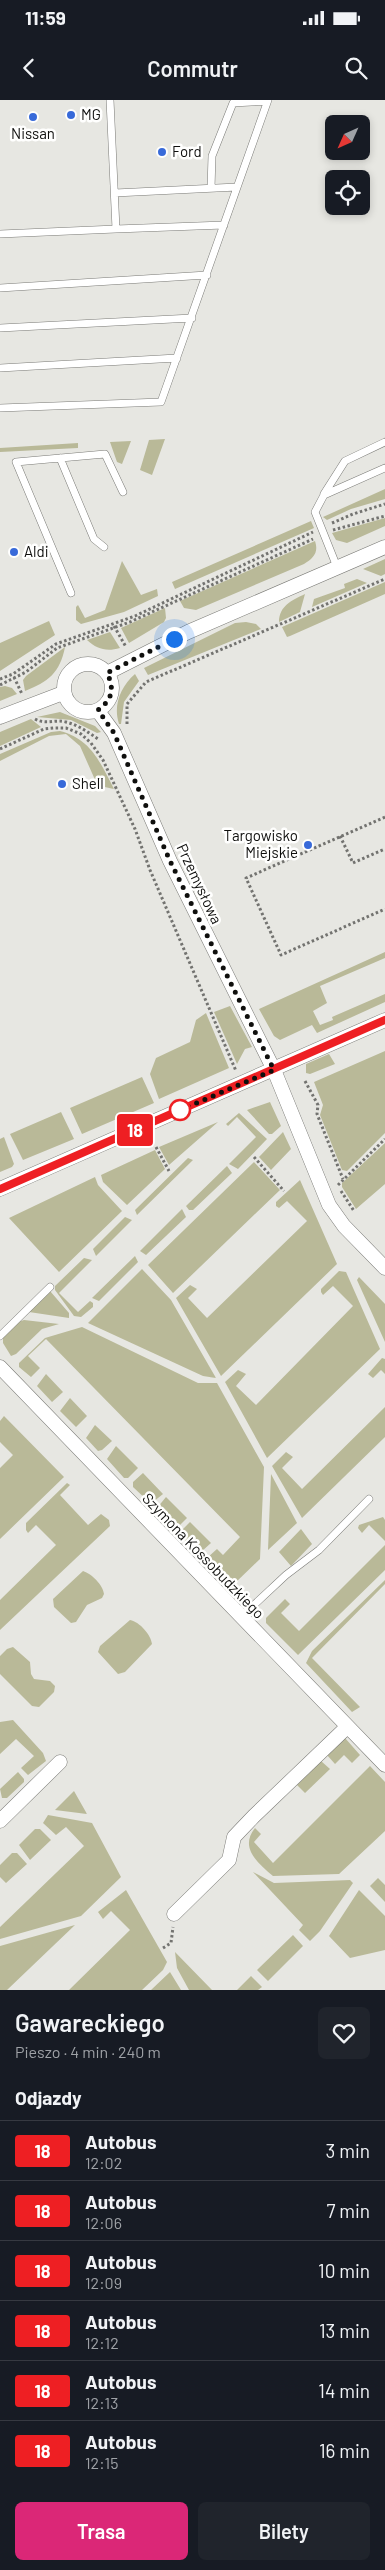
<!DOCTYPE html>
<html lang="pl">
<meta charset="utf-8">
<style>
:root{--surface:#171b24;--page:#20242c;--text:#f1f3f6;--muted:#9ea1a6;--line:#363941;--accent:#db2777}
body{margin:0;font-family:Barlow,sans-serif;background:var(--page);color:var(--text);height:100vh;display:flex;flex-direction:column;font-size:19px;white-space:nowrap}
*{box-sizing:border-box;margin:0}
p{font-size:16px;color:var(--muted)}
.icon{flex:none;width:28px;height:28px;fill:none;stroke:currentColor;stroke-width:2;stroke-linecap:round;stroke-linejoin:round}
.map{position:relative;height:1890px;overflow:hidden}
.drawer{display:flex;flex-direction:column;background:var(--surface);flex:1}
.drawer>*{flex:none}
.badge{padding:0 10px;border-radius:4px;font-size:18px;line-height:32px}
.needle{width:32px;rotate:225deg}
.tools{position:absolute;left:325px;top:15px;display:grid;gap:10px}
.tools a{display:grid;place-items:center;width:45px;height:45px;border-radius:8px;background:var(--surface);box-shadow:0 2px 8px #0003;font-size:25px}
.you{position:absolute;width:25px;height:25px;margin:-12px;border:4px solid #fff;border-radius:50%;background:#1a73e8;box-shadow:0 0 0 8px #1a73e833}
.map>.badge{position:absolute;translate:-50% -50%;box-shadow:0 0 0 2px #fff}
h2{padding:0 15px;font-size:19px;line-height:45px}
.round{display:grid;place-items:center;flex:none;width:52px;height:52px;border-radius:8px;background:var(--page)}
.headline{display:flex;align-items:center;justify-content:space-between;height:85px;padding:0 15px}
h1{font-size:24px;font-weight:600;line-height:38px}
.primary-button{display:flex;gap:10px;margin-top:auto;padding:10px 15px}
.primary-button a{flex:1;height:58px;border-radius:8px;background:var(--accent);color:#fff;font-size:20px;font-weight:600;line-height:58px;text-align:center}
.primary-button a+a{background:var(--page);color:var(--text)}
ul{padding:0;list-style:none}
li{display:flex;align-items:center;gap:15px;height:60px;padding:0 15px;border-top:1px solid var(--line)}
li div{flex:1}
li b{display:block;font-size:19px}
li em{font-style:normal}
li .badge{min-width:55px;font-weight:700;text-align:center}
.status{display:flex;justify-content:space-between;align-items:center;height:35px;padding:0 25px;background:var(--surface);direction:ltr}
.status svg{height:14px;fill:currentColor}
header{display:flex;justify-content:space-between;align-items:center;height:65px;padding:0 15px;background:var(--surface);font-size:22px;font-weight:600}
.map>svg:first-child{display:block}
.green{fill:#b9b998}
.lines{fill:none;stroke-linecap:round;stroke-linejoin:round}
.lane-casing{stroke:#7a7a76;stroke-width:8}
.street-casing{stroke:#7a7a76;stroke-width:15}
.path{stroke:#737370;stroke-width:3;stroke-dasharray:2.5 2.5;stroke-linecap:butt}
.lane{stroke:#fff;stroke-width:7}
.street{stroke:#fff;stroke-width:14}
.line-casing{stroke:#fff;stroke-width:11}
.line{stroke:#ee1f23;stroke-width:8}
.walk{stroke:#0f0f0d;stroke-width:5;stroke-dasharray:0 9}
.poi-dot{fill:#386ad9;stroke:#fffffe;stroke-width:2}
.stop-dot{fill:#fff;stroke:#ee1f23;stroke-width:2.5}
.labels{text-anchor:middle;stroke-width:5;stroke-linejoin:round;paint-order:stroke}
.poi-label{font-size:15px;fill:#0f0f0d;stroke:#fffffe;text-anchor:start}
.street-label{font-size:15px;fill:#0f0f0d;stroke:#fffffe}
</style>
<div class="status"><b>11:59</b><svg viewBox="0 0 49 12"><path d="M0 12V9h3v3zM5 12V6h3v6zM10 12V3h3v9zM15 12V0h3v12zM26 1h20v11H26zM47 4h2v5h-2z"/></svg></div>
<header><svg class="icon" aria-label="back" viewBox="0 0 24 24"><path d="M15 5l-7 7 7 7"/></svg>Commutr<svg class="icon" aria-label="search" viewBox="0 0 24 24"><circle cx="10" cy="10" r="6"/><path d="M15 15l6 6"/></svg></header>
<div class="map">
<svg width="385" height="1890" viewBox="0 0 385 1890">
<rect width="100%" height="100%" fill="#e7e7e2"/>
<!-- green -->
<path class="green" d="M165,339L152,375L140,370L149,340Z
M131,341L122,364L117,362L110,342Z
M78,343V348L0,352V348Z
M385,389V399L351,409L327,420L323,417Z
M385,418V426L347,443L336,440L332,433Z
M311,421L314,428L175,489L172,482Z
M315,441C319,453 313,458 304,464L196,510L184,508L180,501Z
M385,459V474L381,476L363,469Z
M122,461L141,495L157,489L158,496L124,512L81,524L76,520V507L78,505L85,518L105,510Z
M357,479L367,483L312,507L314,499L345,488L344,484Z
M385,482V494L290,536L287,537L282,527Z
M305,494L300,512L279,522C279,506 292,500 305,494Z
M165,508L166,518L164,522L129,543L121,528Z
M49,521L55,535L0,571V543Z
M246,522L256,524L261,529L148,575L144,568L235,523Z
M110,532L120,548C106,552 97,549 87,540Z
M65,547C60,573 48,582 25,591L23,580L26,576Z
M135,574L139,581L124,602L121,624H119C113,606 120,587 135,574Z
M5,586L12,588L17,594L0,601V587Z
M60,612L95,626L101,632L97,633L71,620L37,617Z
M31,619L41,627L0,646V632Z
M60,631C91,639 100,662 114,689L100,686L96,682L80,646L66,634L49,636L0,661V654L51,632Z
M385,852V858L320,886L327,903L313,911L320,925L333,920L332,917L385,894V902L317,933L312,925L280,940L274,936L259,909Z
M230,906L252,947L245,949L237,964L214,912Z
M206,913L229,968L159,999L150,974L156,958L190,942L196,920Z
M385,951V1033L347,1071L342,1070L320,1015L323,1005L314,982Z
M329,954L335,964L310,974L306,973V964Z
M142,977L154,1003L82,1034L70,1008Z
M270,1002L281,1026L272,1034H269L247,1010Z
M61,1012L74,1039L23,1060L10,1034Z
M239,1013L267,1039L238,1069L229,1064L256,1037L237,1017L228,1026L226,1024Z
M218,1022L169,1065L159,1047Z
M283,1032L291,1049L271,1070L259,1057Z
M4,1037L14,1064L12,1067L0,1072V1039Z
M385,1043V1084L356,1109L342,1087V1083Z
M155,1050L165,1069L127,1105L103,1082L101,1075Z
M188,1058L193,1060L137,1115L135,1110Z
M254,1062L280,1090L173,1193L148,1165Z
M227,1066L232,1073L193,1110H189L186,1106Z
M95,1077L98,1085L122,1111L59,1172L9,1118Z
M300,1080L337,1164L221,1276L176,1198L190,1185L197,1189L188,1198L207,1218L307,1121L287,1101L279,1108L276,1106V1102Z
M182,1109L186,1117L146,1155L140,1151Z
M125,1117L132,1120L96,1156L93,1149Z
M135,1156L138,1162L99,1201L92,1198Z
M84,1158L92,1160L59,1193L78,1212L90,1201L93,1203V1207L81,1217L74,1216L55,1190V1186Z
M142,1169L171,1200L216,1278L203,1276L88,1223Z
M339,1171L346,1172L380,1249L267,1358L225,1282L238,1270L246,1274L236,1286L256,1305L353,1206L333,1186L323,1195L321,1192V1189Z
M359,1177L385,1204V1242L357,1180Z
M50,1191L69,1213V1218L29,1212Z
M24,1220L59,1224L42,1229L16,1254L11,1256L3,1243V1236L18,1222Z
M82,1227L198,1283H217L264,1367L260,1459L233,1485H230L206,1462L207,1458L217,1449L223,1455L240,1437L46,1239L28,1256L40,1268L31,1277L19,1267V1263L45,1238Z
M382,1258L385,1259V1274L381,1270L373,1278L368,1274Z
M46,1274L63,1292L52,1302L37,1286Z
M70,1298L87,1316L76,1327L60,1311Z
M385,1307V1337L302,1418L272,1366L286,1352L293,1357L282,1368L302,1389Z
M4,1316L64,1377L0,1439V1368L13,1355L0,1342V1321Z
M95,1325L112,1341L102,1350L98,1351L86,1338Z
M116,1346L138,1368L128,1378H124L107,1359Z
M143,1373L163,1394L153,1402H149L133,1387V1382Z
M271,1374L297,1423L268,1450Z
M67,1383L70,1385L60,1395L88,1425L101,1414L109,1420L110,1426L0,1530V1500L56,1445L36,1425L28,1433L26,1430V1423Z
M166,1397L187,1418L177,1428H174L157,1411V1408Z
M383,1417L385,1420V1441L369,1425L362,1433L358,1428L359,1425Z
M190,1422L211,1443L201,1452H197L180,1436L181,1431Z
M301,1429L312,1444L291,1466L279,1452Z
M385,1445V1470L298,1555L266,1523V1518L285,1499L290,1504L281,1513L299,1531Z
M83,1471C92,1474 103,1485 104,1494L102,1498L87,1505L76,1522L71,1523L54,1507L53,1499Z
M385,1480V1484L312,1558L360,1607L352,1612L306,1563L312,1551Z
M130,1520C140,1522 151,1535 152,1544L125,1572L118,1574L98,1552L100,1546Z
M13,1547L30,1562L31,1574L34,1579L50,1581L55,1586L54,1592L39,1607L32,1606L0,1574V1556L7,1549Z
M13,1620L43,1653L46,1661L28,1675L21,1668L34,1656L16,1639L0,1654V1622Z
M345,1638L360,1655L352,1663L344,1655L335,1664L327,1655Z
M321,1661L330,1669L305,1693L297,1685Z
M370,1666L385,1682V1731L339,1774L273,1776C258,1763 239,1748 255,1728L261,1734L254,1742L273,1763Z
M18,1672L24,1679V1682L7,1698H2L0,1689Z
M74,1691L87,1714L55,1710Z
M48,1715L92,1723L121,1777L81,1816L0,1839V1827L84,1746L66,1727L56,1735L43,1723Z
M35,1729H40L51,1740L30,1760L19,1745Z
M12,1753H17L27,1764L6,1783L0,1777V1765Z
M253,1772L274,1783L350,1780L353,1783L320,1831L310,1841L299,1830L303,1825Z
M378,1778L385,1785V1802L370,1786Z
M126,1790L167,1862L163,1870L142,1890H69L130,1830L111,1811L103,1819L98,1812Z
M359,1790L385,1816V1850L350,1858L329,1836Z
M75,1825L7,1890H0V1846Z
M293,1835L303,1846L268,1881L257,1870Z
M175,1852L212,1890H189L177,1868Z
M170,1872L181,1890H151Z
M251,1876L262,1887L258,1890H237Z"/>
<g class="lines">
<defs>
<path id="lane" d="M110,0L116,129L224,125
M211,88L212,56L233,3L267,1
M115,93L237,87
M0,134L116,129
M0,188L207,175
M0,228L192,218
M0,268L177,258
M0,308L161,302L268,0
M60,358L94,439L104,447
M324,394L345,361L385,342
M337,467L315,412L324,395L385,368
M71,493L16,362L105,354L123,392
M0,1236L50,1187
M241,1517L286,1475L319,1450L369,1399"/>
<path id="street" d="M64 588a24 24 0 1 1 48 0a24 24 0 1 1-48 0Z
M107,573L188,532L385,447
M98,611L114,633L170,761L274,970L329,1105L344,1126L385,1168
M0,617L63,593
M0,1089L385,920
M0,1267L385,1665
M0,1721L60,1662
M174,1814L229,1760L234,1737L254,1716L347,1627"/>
</defs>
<!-- lane casing -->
<use href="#lane" class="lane-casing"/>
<!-- street casing -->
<use href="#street" class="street-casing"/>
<!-- path -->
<path class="path" d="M332,423L353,414L385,404
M333,430L385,416
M114,526L126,547
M14,577L22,594
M0,579L13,574L56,544L135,516L313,432
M0,585L26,572L57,548L130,522L313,439
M35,619C46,625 55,619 66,622C78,625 88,632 98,639
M127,624V604L146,582L385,479
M0,649L44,629L54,628H66L81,634L91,643L103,660L135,729L150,770L236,971
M385,717L246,778L281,855L385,809
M340,736L353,763L385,749
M305,981L318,1005L317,1014L343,1079
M156,1047L169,1071
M254,1057L284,1091
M338,1085L385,1039
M341,1091L354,1111
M163,1848L171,1843L173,1827"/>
<!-- lane -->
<use href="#lane" class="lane"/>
<!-- street -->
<use href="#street" class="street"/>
</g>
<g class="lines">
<defs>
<path id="line" d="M0,1089L385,920"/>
</defs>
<!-- line casing -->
<use href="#line" class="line-casing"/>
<!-- line -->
<use href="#line" class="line"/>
<!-- walk -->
<path class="walk" d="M174,539L107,573C115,589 112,600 98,610L114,633L170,761L274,970L180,1010"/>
</g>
<!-- markers -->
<g class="poi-dot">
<circle cx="71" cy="15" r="5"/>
<circle cx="33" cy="17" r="5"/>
<circle cx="162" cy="52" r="5"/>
<circle cx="14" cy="452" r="5"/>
<circle cx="62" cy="684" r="5"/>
<circle cx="308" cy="745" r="5"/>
</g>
<circle class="stop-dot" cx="180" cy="1010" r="10"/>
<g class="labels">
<!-- poi labels -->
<g class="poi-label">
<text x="81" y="20">MG</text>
<text x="33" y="39" text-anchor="middle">Nissan</text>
<text x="172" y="57">Ford</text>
<text x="24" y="457">Aldi</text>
<text x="72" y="689">Shell</text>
<text x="298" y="741" text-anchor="end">Targowisko<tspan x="298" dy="17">Miejskie</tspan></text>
</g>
<!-- street labels -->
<g class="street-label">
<text transform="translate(199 784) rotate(65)" y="5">Przemysłowa</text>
<text transform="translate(203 1456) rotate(46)" y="5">Szymona Kossobudzkiego</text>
</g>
</g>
</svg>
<div class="tools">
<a><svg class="needle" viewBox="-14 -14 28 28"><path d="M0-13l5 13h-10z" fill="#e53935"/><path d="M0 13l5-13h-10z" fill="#9ea1a6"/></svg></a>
<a><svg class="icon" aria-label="locate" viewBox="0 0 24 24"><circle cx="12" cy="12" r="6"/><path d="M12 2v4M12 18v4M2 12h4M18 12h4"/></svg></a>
</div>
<div class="you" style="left:174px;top:539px"></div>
<b class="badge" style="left:135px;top:1030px;background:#ee1f23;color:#fff">18</b>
</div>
<section class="drawer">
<div class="headline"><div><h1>Gawareckiego</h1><p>Pieszo · 4 min · 240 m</p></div><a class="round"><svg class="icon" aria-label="heart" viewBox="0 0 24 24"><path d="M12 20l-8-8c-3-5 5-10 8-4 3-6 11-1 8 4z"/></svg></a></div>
<h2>Odjazdy</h2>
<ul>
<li><span class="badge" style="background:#ee1f23;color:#fff">18</span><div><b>Autobus</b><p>12:02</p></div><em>3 min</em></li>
<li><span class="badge" style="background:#ee1f23;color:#fff">18</span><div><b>Autobus</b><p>12:06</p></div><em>7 min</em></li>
<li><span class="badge" style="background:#ee1f23;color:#fff">18</span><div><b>Autobus</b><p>12:09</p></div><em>10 min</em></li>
<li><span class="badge" style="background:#ee1f23;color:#fff">18</span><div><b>Autobus</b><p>12:12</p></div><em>13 min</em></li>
<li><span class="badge" style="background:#ee1f23;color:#fff">18</span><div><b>Autobus</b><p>12:13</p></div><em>14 min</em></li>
<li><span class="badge" style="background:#ee1f23;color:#fff">18</span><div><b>Autobus</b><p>12:15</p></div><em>16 min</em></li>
</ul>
<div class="primary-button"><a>Trasa</a><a>Bilety</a></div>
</section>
